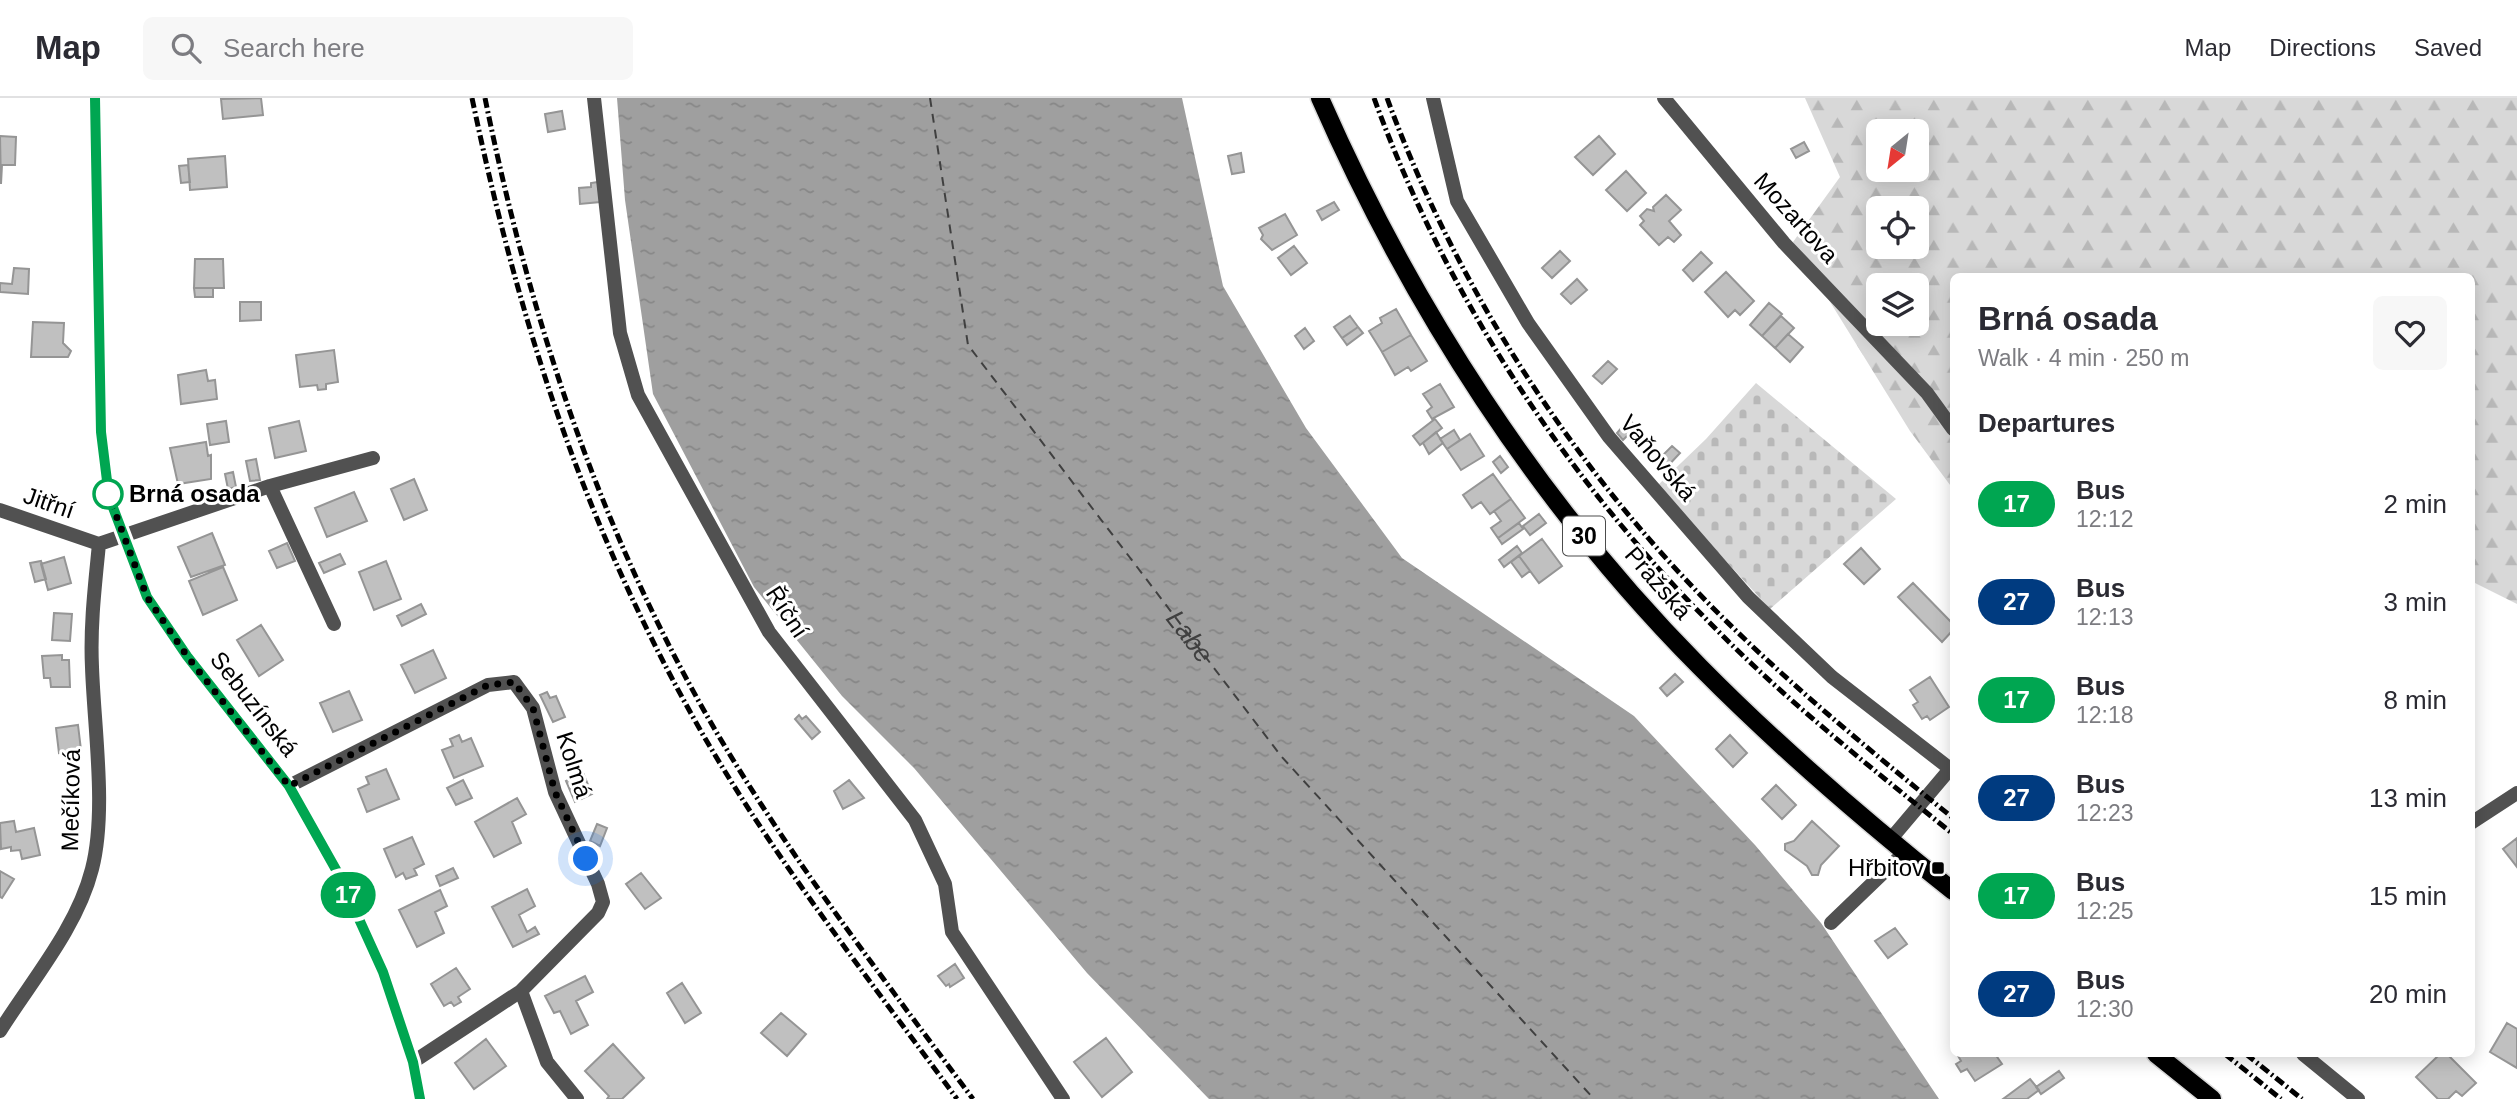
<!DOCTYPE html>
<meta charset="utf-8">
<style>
:root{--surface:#fff;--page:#f7f7f7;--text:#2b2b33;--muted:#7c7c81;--line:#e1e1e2}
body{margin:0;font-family:Arial,sans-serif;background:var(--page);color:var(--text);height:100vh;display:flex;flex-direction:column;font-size:26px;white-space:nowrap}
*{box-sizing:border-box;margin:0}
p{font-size:23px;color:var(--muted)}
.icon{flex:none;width:38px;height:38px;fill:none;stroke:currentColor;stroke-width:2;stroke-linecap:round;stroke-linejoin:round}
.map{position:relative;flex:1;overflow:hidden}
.details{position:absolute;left:1950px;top:175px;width:525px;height:784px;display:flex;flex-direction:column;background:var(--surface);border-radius:10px;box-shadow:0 4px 18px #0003}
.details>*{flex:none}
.badge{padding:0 14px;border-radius:23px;font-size:24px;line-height:46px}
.needle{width:46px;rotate:210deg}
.tools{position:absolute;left:1866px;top:21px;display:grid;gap:14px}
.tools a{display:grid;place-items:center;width:63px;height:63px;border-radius:10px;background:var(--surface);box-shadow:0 4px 18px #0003;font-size:35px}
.you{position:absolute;width:35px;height:35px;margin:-18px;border:5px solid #fff;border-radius:50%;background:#1a73e8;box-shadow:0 0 0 10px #1a73e833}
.map>.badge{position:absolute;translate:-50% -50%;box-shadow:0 0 0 4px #fff}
h2{padding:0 28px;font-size:26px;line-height:63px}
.round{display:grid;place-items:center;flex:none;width:74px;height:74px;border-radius:10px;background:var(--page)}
.summary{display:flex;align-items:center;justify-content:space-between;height:119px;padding:0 28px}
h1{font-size:33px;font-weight:700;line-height:52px}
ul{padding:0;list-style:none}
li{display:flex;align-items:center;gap:21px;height:98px;padding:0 28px}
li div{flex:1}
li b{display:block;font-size:26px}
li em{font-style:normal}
li .badge{min-width:77px;font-weight:700;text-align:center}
header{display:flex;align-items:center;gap:42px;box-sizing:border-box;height:98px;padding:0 35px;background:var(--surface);border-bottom:2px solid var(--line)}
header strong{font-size:33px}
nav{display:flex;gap:38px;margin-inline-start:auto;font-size:24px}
.search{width:490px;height:63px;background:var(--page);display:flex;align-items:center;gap:18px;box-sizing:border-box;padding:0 24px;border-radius:10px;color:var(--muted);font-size:26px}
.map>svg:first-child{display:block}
.forest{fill:url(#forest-firs);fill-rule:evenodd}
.cemetery{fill:url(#cemetery-stones)}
.water{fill:url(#water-ripples)}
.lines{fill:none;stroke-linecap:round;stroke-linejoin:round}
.ferry{stroke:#404040;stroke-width:2;stroke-dasharray:9 7;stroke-linecap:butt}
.building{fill:#c0c0c0;stroke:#959595;stroke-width:2}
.primary-casing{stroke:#dbdbdb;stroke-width:21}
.street{stroke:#515151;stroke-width:14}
.secondary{stroke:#1e1e1e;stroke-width:14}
.primary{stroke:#000;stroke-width:18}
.rail{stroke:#000;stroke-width:5;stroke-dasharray:10 3.5 2 3.5;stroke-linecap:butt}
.line-casing{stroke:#fff;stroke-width:16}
.line{stroke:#00a651;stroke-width:10}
.walk{stroke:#000;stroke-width:7;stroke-dasharray:0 12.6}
.stop-dot{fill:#fff;stroke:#00a651;stroke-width:3.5}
.poi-dot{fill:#000;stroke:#fff;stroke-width:2.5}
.labels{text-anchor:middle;stroke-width:6;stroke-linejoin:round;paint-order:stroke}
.shield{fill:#fff;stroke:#4c4c4c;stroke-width:2}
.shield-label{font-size:23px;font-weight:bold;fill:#000}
.street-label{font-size:24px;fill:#000;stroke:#fff}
.stop-label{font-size:24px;font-weight:bold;fill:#000;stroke:#fff;text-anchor:start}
.poi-label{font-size:24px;fill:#000;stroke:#fff;text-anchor:end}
.water-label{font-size:26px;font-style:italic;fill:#404040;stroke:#fff}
</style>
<header>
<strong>Map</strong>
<div class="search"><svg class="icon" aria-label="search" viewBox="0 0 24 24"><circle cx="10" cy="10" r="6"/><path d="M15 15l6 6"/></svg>Search here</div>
<nav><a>Map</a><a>Directions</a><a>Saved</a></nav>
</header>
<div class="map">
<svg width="2517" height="1001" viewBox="0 0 2517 1001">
<defs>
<pattern id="forest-firs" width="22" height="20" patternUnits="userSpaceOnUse" patternTransform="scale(1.75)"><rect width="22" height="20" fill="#d8d8d8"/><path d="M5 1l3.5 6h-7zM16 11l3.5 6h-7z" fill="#b8b8b8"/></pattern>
<pattern id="cemetery-stones" width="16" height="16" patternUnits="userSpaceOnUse" patternTransform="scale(1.75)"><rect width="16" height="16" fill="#d8d8d8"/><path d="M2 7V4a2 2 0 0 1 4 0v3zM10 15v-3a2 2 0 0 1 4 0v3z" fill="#b8b8b8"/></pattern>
<pattern id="water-ripples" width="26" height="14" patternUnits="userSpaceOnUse" patternTransform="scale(1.75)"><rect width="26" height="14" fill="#9f9f9f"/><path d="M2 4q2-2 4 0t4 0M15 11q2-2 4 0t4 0" fill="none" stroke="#878787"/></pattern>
</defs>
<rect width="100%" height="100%" fill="#fff"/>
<!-- forest -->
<path class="forest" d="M1805,0H2517V506L2471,483V178H1953V391L1910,333L1793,144L1840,79ZM1878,33H1916V72H1878ZM1878,110H1916V149H1878ZM1878,187H1916V226H1878Z"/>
<!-- cemetery -->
<path class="cemetery" d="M1756,285L1896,401L1770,511L1657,388L1706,341Z"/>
<!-- water -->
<path class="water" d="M617,0H1182L1223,188L1306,330L1402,460L1634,618L1755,747L1821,825L1939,1001H1209L1087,875L914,670L842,598L754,489L653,296L625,102Z"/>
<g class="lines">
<!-- ferry -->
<path class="ferry" id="s1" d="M930,0L968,247L1281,658L1594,1001"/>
</g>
<!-- building -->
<path class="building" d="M261,0L263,17L223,21L221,1Z
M562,13L565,31L548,34L545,16Z
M0,38L16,39L15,67H2L1,86Z
M1599,38L1615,56L1593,77L1575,59Z
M1804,44L1809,53L1796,60L1791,51Z
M1241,55L1244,74L1232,76L1228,58Z
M225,58L227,89L190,92L188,61Z
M188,67L190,84L181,85L179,68Z
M1626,73L1646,95L1627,113L1606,92Z
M598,84L600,104L580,106L579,90L591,89V85Z
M1666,97L1681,112L1669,123L1681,137L1674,144L1668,139L1659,147L1640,127L1644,123L1640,118L1647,111L1654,113L1653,109Z
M1334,104L1339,112L1322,122L1317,113Z
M1285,116L1297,137L1272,152L1261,141L1263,137L1259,130Z
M1294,148L1307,165L1291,177L1278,160Z
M1560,153L1570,163L1552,180L1542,170Z
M1701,154L1712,165L1693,183L1683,172Z
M195,161H223L224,190H194Z
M14,170L29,171L28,196L0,194V185L12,186Z
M1726,174L1754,203L1740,217L1735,212L1728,219L1705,194Z
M1577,181L1587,192L1571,206L1561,196Z
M194,190H213V199H195Z
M240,204H261V222L240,223Z
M1769,205L1782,216L1762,238L1750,227Z
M1396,211L1411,237L1382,254L1369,233L1382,225L1380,220Z
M1350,218L1358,229L1342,240L1334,229Z
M1781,218L1794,230L1775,250L1762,238Z
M33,224L64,225L63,245L71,253L68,259H31Z
M1358,229L1363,235L1347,247L1342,240Z
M1305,230L1314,243L1304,251L1295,238Z
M1788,236L1803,249L1790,264L1775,250Z
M1411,237L1427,263L1411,273L1408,269L1395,277L1382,254Z
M334,252L338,284L326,286V291L318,292L317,287L300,289L296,257Z
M1608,263L1617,271L1602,286L1593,278Z
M206,272L208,283L215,282L217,301L181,306L178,277Z
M1440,286L1454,309L1432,321L1427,313L1432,309L1423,296Z
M1435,321L1442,330L1420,347L1413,338Z
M1629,321L1636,329L1623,342L1617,335Z
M226,323L229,344L210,347L207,326Z
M299,323L306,353L275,360L269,330Z
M1454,332L1460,342L1447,351L1440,341Z
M1436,334L1443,345L1429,356L1423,345Z
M1470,336L1484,358L1461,372L1447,351Z
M206,344L208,358L211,357V381L178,386L170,350Z
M1672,348L1680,355L1665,371L1657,363Z
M1500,358L1508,369L1501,375L1493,364Z
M256,361L260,382L250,383L246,363Z
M233,374L236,389L228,391L225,376Z
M1493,376L1511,401L1490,416L1481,404L1472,410L1463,397Z
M414,381L427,412L404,422L391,391Z
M354,394L367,423L327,439L315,410Z
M1511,401L1525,420L1498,440L1491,430L1501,423L1494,413Z
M1539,416L1546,425L1530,437L1523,428Z
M1519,425L1523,431L1502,446L1498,440Z
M212,435L225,467L191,479L178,449Z
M1542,441L1562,468L1539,485L1519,458Z
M287,445L295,463L277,470L269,453Z
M1517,448L1522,455L1504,469L1499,462Z
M1861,450L1880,471L1864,486L1844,466Z
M340,456L345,466L324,475L319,465Z
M1519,458L1530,473L1522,479L1511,464Z
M64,459L71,485L48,492L41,466Z
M41,463L46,481L35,484L30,465Z
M386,463L401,501L374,512L359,474Z
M223,469L237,502L203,517L189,483Z
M1913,485L1953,526V532L1942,544L1898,499Z
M421,506L426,516L402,528L397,518Z
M54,515L72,516L70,543L52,542Z
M261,527L283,562L259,578L237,542Z
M433,552L446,580L415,595L401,567Z
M62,557V562H69L70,589H51L50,580H44L42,558Z
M1675,576L1683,584L1667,598L1660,590Z
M1930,579L1949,609L1930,622L1927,618L1922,621L1913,607L1918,604L1910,592Z
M349,593L362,622L333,634L320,605Z
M547,594L550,600L556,598L565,619L553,624L540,597Z
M799,617L802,621L806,618L820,634L812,641L795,621Z
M78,627L81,652L59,655L56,630Z
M459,637L462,644L471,640L483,668L454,680L442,652L453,648L450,641Z
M1730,637L1747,655L1733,669L1716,651Z
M386,671L399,701L367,714L358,691L369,686L366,679Z
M583,675L592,696L575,704L566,683Z
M463,682L472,700L456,707L447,690Z
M849,682L864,700L843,711L834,693Z
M1776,687L1796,707L1782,721L1762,701Z
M517,700L526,716L512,724L521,745L494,759L475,724Z
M14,723L16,734L34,730L40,757L22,761L20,752L11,753V749L1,751L0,725Z
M1812,723L1839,748L1821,767L1818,777H1812L1807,768L1785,752V746L1794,743Z
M597,726L607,730L600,748L590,743Z
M412,739L424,766L414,771L417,777L406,781L403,775L396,779L384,751Z
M2517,740V769L2503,751Z
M453,770L458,780L440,788L436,778Z
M0,773L14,781L2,800L0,799Z
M641,775L661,800L645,811L626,786Z
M527,791L535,808L519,817L527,834L535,829L539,836L513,849L492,809Z
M440,792L447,808L435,814L444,835L417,849L399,812Z
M1895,830L1907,846L1888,860L1875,843Z
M955,866L964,880L950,889L949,886L946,888L938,878Z
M456,870L470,891L458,899L461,904L454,908L451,904L444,908L431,886Z
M585,878L593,894L576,903L588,927L571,936L560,913L554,915L545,898Z
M682,885L701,915L685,925L667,895Z
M781,915L806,936L787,958L761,935Z
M2507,925L2517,931V970L2490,954Z
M1106,940L1132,974L1102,999L1074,964Z
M486,941L506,968L474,991L455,965Z
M613,946L644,980L622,1001H607L609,998L585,973Z
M1957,956H1995L2002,966L1975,983L1967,971L1961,974L1956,966L1961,963Z
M2440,956H2447L2476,985L2462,998L2456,993L2448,1001H2438L2416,979Z
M2059,973L2064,980L2041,996L2036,989Z
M2030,981L2039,992L2027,1001H2003Z"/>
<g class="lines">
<defs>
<path id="primary" d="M1320,0C1411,208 1539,407 1700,569C1779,649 1865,723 1953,793
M2156,956L2212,1001"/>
</defs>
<!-- primary casing -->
<use href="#primary" class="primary-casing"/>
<!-- street -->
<path class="street" d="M594,0L620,235L638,297L769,534L915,722L945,786L952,834L1063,1001
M1433,0L1457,103L1528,225L1609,339L1748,499L1832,579L1953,673
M1664,0L1784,145L1927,295L1953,331
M270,388L334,526
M0,412L99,446L270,388L373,360
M289,688L488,587L514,584L533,610L555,694L598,786L603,804L598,815L521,893L413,964
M2471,725L2517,695
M1890,742L1950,671
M1831,825L1905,754
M521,893L547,964L577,1001
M0,933C32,882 77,830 92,771C107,713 94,630 92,569C90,528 95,487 99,446
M2303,956L2358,1001"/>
<!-- secondary -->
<path class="secondary" d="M95,0L101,334L109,399L147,499L187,558L289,688L339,777L383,874L413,964L420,1001"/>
<!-- primary -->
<use href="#primary" class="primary"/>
<!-- rail -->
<path class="rail" d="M472,0C520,229 585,430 702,635C776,763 869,881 957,1001
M485,0C530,221 600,434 714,630C790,760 883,880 973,1001
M1374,0C1445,195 1563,377 1709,524C1784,601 1869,668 1953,736
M1387,0C1457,191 1574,371 1717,514C1791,588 1872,654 1953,720
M2225,956L2281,1001
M2246,956L2302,1001"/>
</g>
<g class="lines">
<defs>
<path id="line" d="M95,0L101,334L109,399L147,499L187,558L289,688L339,777L383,874L413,964L420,1001"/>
</defs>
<!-- line casing -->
<use href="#line" class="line-casing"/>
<!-- line -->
<use href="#line" class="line"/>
<!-- walk -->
<path class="walk" d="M108,396L147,499L187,558L289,688L488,587L514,584L533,610L555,694L586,761"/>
</g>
<!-- markers -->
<circle class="stop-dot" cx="108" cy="396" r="14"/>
<rect class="poi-dot" x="1931" y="763" width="14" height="14" rx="3.5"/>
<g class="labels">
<!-- shield labels -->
<rect class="shield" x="1563" y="418.5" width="42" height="39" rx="5"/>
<g class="shield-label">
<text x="1584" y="446">30</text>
</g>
<!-- street labels -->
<g class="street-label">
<text transform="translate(1796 120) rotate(48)" y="8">Mozartova</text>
<text transform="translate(1658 360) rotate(50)" y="8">Vaňovská</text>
<text transform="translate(49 405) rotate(19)" y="8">Jitřní</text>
<text transform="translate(1658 485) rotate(49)" y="8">Pražská</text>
<text transform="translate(787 514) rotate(57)" y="8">Říční</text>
<text transform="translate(254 606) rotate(52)" y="8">Sebuzínská</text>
<text transform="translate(574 667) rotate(72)" y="8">Kolmá</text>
<text transform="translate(71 702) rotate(-89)" y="8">Mečíková</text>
</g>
<!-- stop labels -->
<g class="stop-label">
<text x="129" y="404">Brná osada</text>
</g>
<!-- poi labels -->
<g class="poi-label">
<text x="1924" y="778">Hřbitov</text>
</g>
<!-- water labels -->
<g class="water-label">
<text dy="9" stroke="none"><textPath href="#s1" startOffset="616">Labe</textPath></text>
</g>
</g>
</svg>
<div class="tools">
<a><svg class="needle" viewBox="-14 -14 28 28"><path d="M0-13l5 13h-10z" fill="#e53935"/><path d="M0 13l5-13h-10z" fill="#7c7c81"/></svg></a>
<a><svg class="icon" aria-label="locate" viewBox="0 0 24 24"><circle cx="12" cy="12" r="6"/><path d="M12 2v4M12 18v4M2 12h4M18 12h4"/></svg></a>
<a><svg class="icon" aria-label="layers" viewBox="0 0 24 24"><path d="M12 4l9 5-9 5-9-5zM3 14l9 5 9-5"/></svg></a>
</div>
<div class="you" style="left:586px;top:761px"></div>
<b class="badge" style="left:348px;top:797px;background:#00a651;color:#fff">17</b>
<section class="details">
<div class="summary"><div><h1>Brná osada</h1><p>Walk · 4 min · 250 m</p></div><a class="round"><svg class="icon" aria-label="heart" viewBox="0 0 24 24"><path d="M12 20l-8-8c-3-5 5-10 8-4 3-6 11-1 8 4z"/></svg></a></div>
<h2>Departures</h2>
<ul>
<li><span class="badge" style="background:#00a651;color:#fff">17</span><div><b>Bus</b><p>12:12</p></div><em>2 min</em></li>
<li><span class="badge" style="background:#003b80;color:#fff">27</span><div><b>Bus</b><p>12:13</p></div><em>3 min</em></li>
<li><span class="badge" style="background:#00a651;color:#fff">17</span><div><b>Bus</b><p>12:18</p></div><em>8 min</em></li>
<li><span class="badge" style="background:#003b80;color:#fff">27</span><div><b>Bus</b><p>12:23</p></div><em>13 min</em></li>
<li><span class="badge" style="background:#00a651;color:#fff">17</span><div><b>Bus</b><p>12:25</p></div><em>15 min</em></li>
<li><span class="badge" style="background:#003b80;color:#fff">27</span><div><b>Bus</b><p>12:30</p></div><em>20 min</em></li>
</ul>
</section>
</div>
